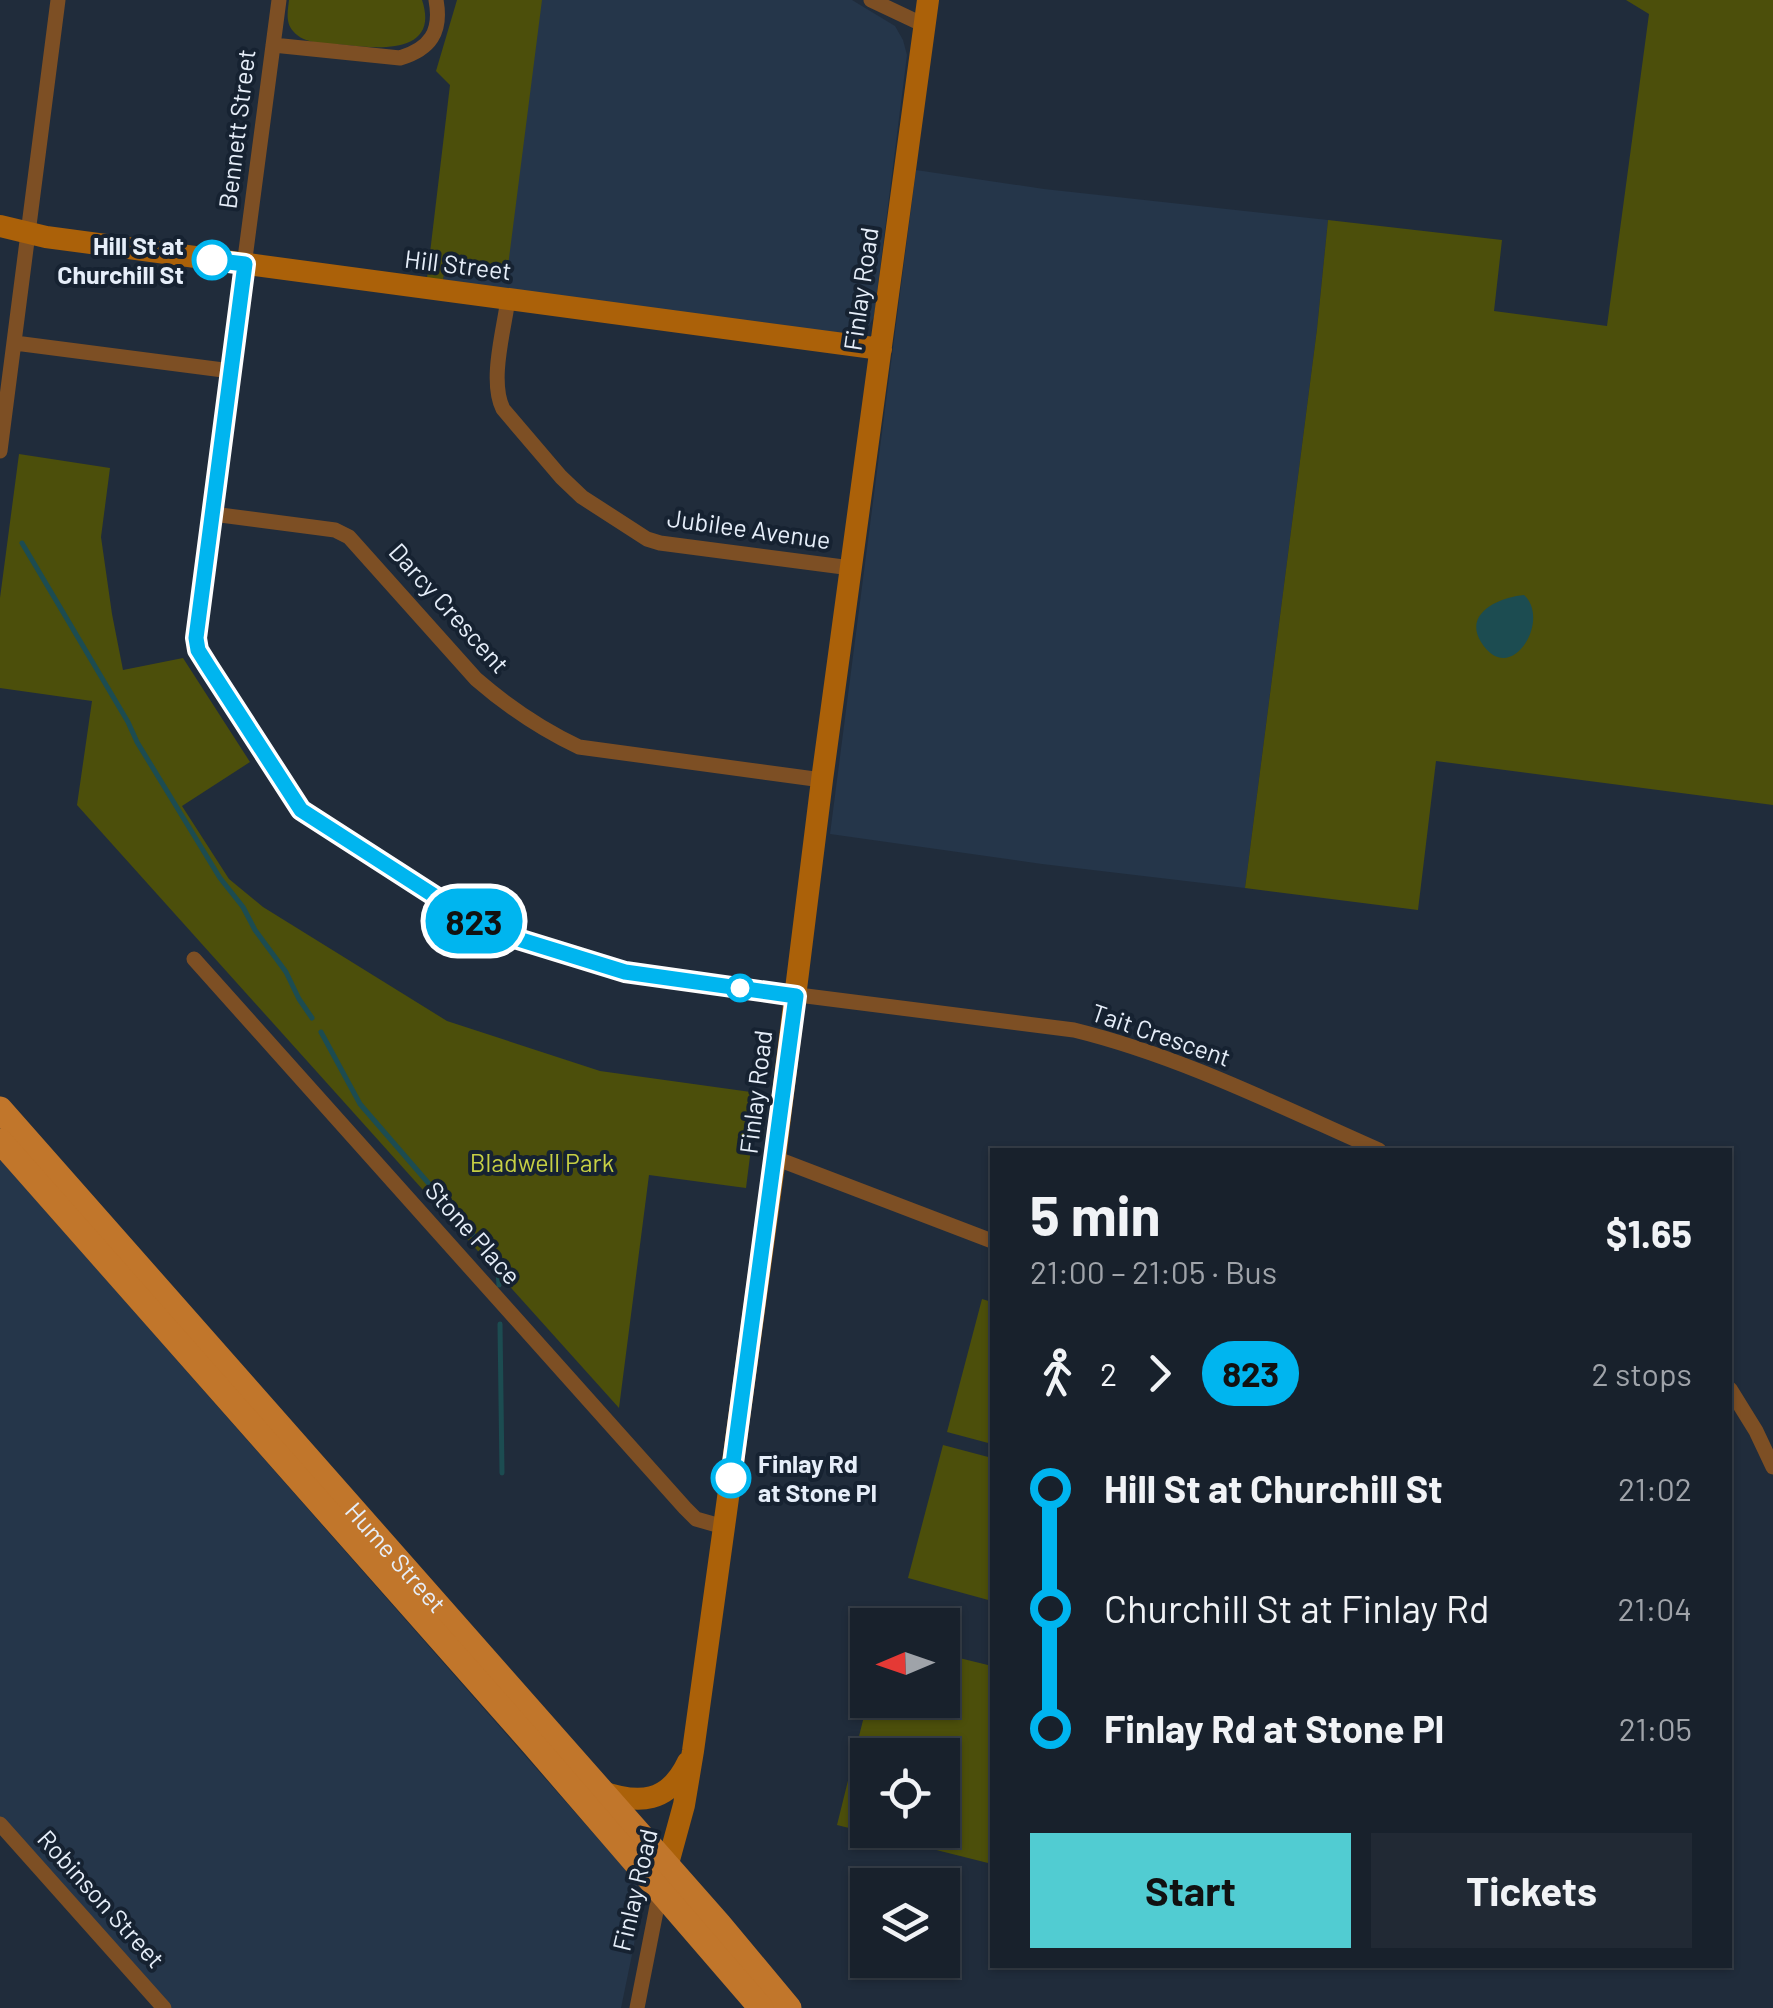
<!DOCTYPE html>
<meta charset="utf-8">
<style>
:root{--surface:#18212c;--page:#212934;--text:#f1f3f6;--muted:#9fa3a9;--line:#363e48;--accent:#51ccd2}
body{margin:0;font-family:Barlow,sans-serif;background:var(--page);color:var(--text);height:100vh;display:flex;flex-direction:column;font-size:38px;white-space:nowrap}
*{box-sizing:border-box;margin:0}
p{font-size:32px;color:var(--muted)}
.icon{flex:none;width:55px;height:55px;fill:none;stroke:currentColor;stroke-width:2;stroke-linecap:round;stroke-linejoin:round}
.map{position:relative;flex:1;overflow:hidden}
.panel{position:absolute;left:990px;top:1148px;width:742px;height:820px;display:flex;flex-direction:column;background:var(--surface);border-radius:0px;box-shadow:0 2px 8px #0004,0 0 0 2px var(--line)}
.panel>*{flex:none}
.badge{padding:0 20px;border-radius:32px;font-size:35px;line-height:65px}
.needle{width:65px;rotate:268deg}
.controls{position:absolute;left:850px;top:1608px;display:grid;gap:20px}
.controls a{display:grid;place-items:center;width:110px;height:110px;border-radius:0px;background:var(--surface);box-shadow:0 2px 8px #0004,0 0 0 2px var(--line);font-size:50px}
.map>.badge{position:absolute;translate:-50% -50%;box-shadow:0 0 0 5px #fff}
.legs{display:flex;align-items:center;gap:15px;height:110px;padding:0 40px;font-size:32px}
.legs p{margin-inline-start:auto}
.head{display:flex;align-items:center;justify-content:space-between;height:170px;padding:0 40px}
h1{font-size:55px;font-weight:700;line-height:75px}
.button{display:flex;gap:20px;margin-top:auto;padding:20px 40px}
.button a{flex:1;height:115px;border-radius:0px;background:var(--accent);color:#111;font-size:40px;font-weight:700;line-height:115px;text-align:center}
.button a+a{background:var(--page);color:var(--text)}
ul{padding:0 40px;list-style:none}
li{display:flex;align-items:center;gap:35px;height:120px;font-size:38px}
li i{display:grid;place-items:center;width:15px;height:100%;margin:0 12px;background:currentColor}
li i::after{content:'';width:25px;height:25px;margin:-12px;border:8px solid;border-radius:50%;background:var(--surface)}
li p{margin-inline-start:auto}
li:first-child i{background:linear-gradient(#0000 50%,currentColor 0)}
li:last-child i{background:linear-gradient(currentColor 50%,#0000 0)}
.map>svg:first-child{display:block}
.built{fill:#25364a}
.green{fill:#4c4f0b;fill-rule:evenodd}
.water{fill:#1c4c51}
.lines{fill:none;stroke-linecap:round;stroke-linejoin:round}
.stream{stroke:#1c4c51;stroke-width:5}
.street{stroke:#7d4f24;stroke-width:15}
.secondary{stroke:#ab6109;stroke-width:22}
.primary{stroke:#c1762b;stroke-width:25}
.line-1-casing{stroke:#fff;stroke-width:22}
.line-1{stroke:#00b5ef;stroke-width:15}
.stop-1-dot{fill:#fff;stroke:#00b5ef;stroke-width:5}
.labels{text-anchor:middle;stroke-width:8;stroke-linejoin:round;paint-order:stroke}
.street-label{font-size:25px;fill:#e6eef9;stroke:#162231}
.stop-label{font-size:25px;font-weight:bold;fill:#e6eef9;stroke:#162231;text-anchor:end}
.park-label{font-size:25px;fill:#c7d044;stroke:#162231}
</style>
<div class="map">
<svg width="1773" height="2008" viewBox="0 0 1773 2008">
<rect width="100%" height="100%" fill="#202c3b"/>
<!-- built -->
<path class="built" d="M488,0H852L895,26L903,40L907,55L874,317L869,325L860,333L846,335L443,280L462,106Z
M916,170L1044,189L1328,220L1317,329L1245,888L1042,864L830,834Z
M0,1159L631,1876L637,1886L639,1899L634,1945L621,2008H171L0,1817Z"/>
<!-- green -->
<path class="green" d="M289,0H422C440,54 379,49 346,45C330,44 304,45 293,31C285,22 288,10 289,0Z
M457,0H542L507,274L445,266L443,280L427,278L450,85L436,71Z
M1626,0H1773V805L1436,761L1418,910L1245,888L1317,329L1328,220L1502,240L1494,311L1607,326L1649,14Z
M19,454L110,468L101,537L112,614L123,670L183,658L250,762L182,806L229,879L263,907L447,1021L600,1071L758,1093L746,1188L649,1175L619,1408L77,805L92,701L0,688V598Z
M982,1299L992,1302V1444L947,1432Z
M943,1445L992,1458V1601L908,1578Z
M943,1654L992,1666V1864L837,1825L868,1700H942ZM868,1755H942V1830H868Z"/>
<!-- water -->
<path class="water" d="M1524,595C1552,620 1510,689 1481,642C1463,613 1500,597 1524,595Z"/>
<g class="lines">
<!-- stream -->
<path class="stream" d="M22,543L128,722L137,742L220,878L243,907L255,930L286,972L299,999L312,1018
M321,1032L360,1104L481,1244L498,1272L499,1285
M500,1324L502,1473"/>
<!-- street -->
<path class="street" d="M279,0L195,638L198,650L208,666L301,810L478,924C540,950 606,969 672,979L1074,1030C1180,1056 1279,1106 1379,1150
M871,0L924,25
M273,45L400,58C430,49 442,32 436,0
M508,299C504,330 489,381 503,409L561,477L582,497L647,539L660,543L851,568
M15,343L231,371
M0,451L58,0
M213,514L320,528L335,530L349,537L476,679C506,705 543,730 579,747L822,780
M194,959L685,1508L696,1519L724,1527
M775,1158L992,1241
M1730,1389L1756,1431L1773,1467
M0,1824L164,2008
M637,2008L660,1891"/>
<!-- secondary -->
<path class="secondary" d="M0,226L46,237L881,349
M600,1791C639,1805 669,1803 688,1762
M664,1878L684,1805L693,1751L775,1158L822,780L928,0"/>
<!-- primary -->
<g class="primary">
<path id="s1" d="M0,1109L719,1924L789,2008"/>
<path d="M0,1141L533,1744L761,2008"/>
</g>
</g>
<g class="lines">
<defs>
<path id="line-1" d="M212,260L245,264L196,638L198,650L208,666L301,810L478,924L505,935L625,972L796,996L731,1478"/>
</defs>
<!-- line-1 casing -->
<use href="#line-1" class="line-1-casing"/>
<!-- line-1 -->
<use href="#line-1" class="line-1"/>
</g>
<!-- markers -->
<g class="stop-1-dot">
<circle cx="212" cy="260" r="18"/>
<circle cx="740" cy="988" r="12"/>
<circle cx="731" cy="1478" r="18"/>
</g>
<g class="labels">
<!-- street labels -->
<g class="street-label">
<text transform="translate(237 129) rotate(-83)" y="9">Bennett Street</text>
<text transform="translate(458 265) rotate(7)" y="9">Hill Street</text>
<text transform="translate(861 289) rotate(-82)" y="9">Finlay Road</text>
<text transform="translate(749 529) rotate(8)" y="9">Jubilee Avenue</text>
<text transform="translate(449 608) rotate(48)" y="9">Darcy Crescent</text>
<text transform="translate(1161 1035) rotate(19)" y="9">Tait Crescent</text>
<text transform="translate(756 1092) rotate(-83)" y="9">Finlay Road</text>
<text transform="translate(473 1233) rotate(48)" y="9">Stone Place</text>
<text dy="9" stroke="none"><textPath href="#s1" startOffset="598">Hume Street</textPath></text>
<text transform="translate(635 1890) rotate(-77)" y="9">Finlay Road</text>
<text transform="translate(101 1899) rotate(48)" y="9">Robinson Street</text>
</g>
<!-- stop labels -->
<g class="stop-label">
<text x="184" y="255">Hill St at<tspan x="184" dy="29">Churchill St</tspan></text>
<text x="758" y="1473" text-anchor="start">Finlay Rd<tspan x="758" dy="29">at Stone Pl</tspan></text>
</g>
<!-- park labels -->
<g class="park-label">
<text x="542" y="1172">Bladwell Park</text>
</g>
</g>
</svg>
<div class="controls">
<a><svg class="needle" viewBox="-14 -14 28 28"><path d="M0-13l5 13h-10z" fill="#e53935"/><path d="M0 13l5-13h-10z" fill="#9fa3a9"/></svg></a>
<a><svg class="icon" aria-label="locate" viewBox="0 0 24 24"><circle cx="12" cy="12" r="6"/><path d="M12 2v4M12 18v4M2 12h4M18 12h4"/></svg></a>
<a><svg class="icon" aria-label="layers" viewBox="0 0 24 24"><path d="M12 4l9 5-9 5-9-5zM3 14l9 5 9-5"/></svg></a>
</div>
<b class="badge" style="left:474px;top:921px;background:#00b5ef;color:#111">823</b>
<section class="panel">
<div class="head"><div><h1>5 min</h1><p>21:00 – 21:05 · Bus</p></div><b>$1.65</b></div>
<div class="legs"><svg class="icon" aria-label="walk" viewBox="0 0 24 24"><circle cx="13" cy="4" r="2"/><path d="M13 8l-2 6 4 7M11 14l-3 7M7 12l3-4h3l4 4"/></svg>2<svg class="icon" aria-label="forward" viewBox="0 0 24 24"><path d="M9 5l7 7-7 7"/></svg><b class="badge" style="background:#00b5ef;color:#111">823</b><p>2 stops</p></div>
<ul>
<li><i style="color:#00b5ef"></i><b>Hill St at Churchill St</b><p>21:02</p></li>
<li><i style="color:#00b5ef"></i><span>Churchill St at Finlay Rd</span><p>21:04</p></li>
<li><i style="color:#00b5ef"></i><b>Finlay Rd at Stone Pl</b><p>21:05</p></li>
</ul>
<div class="button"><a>Start</a><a>Tickets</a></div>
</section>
</div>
